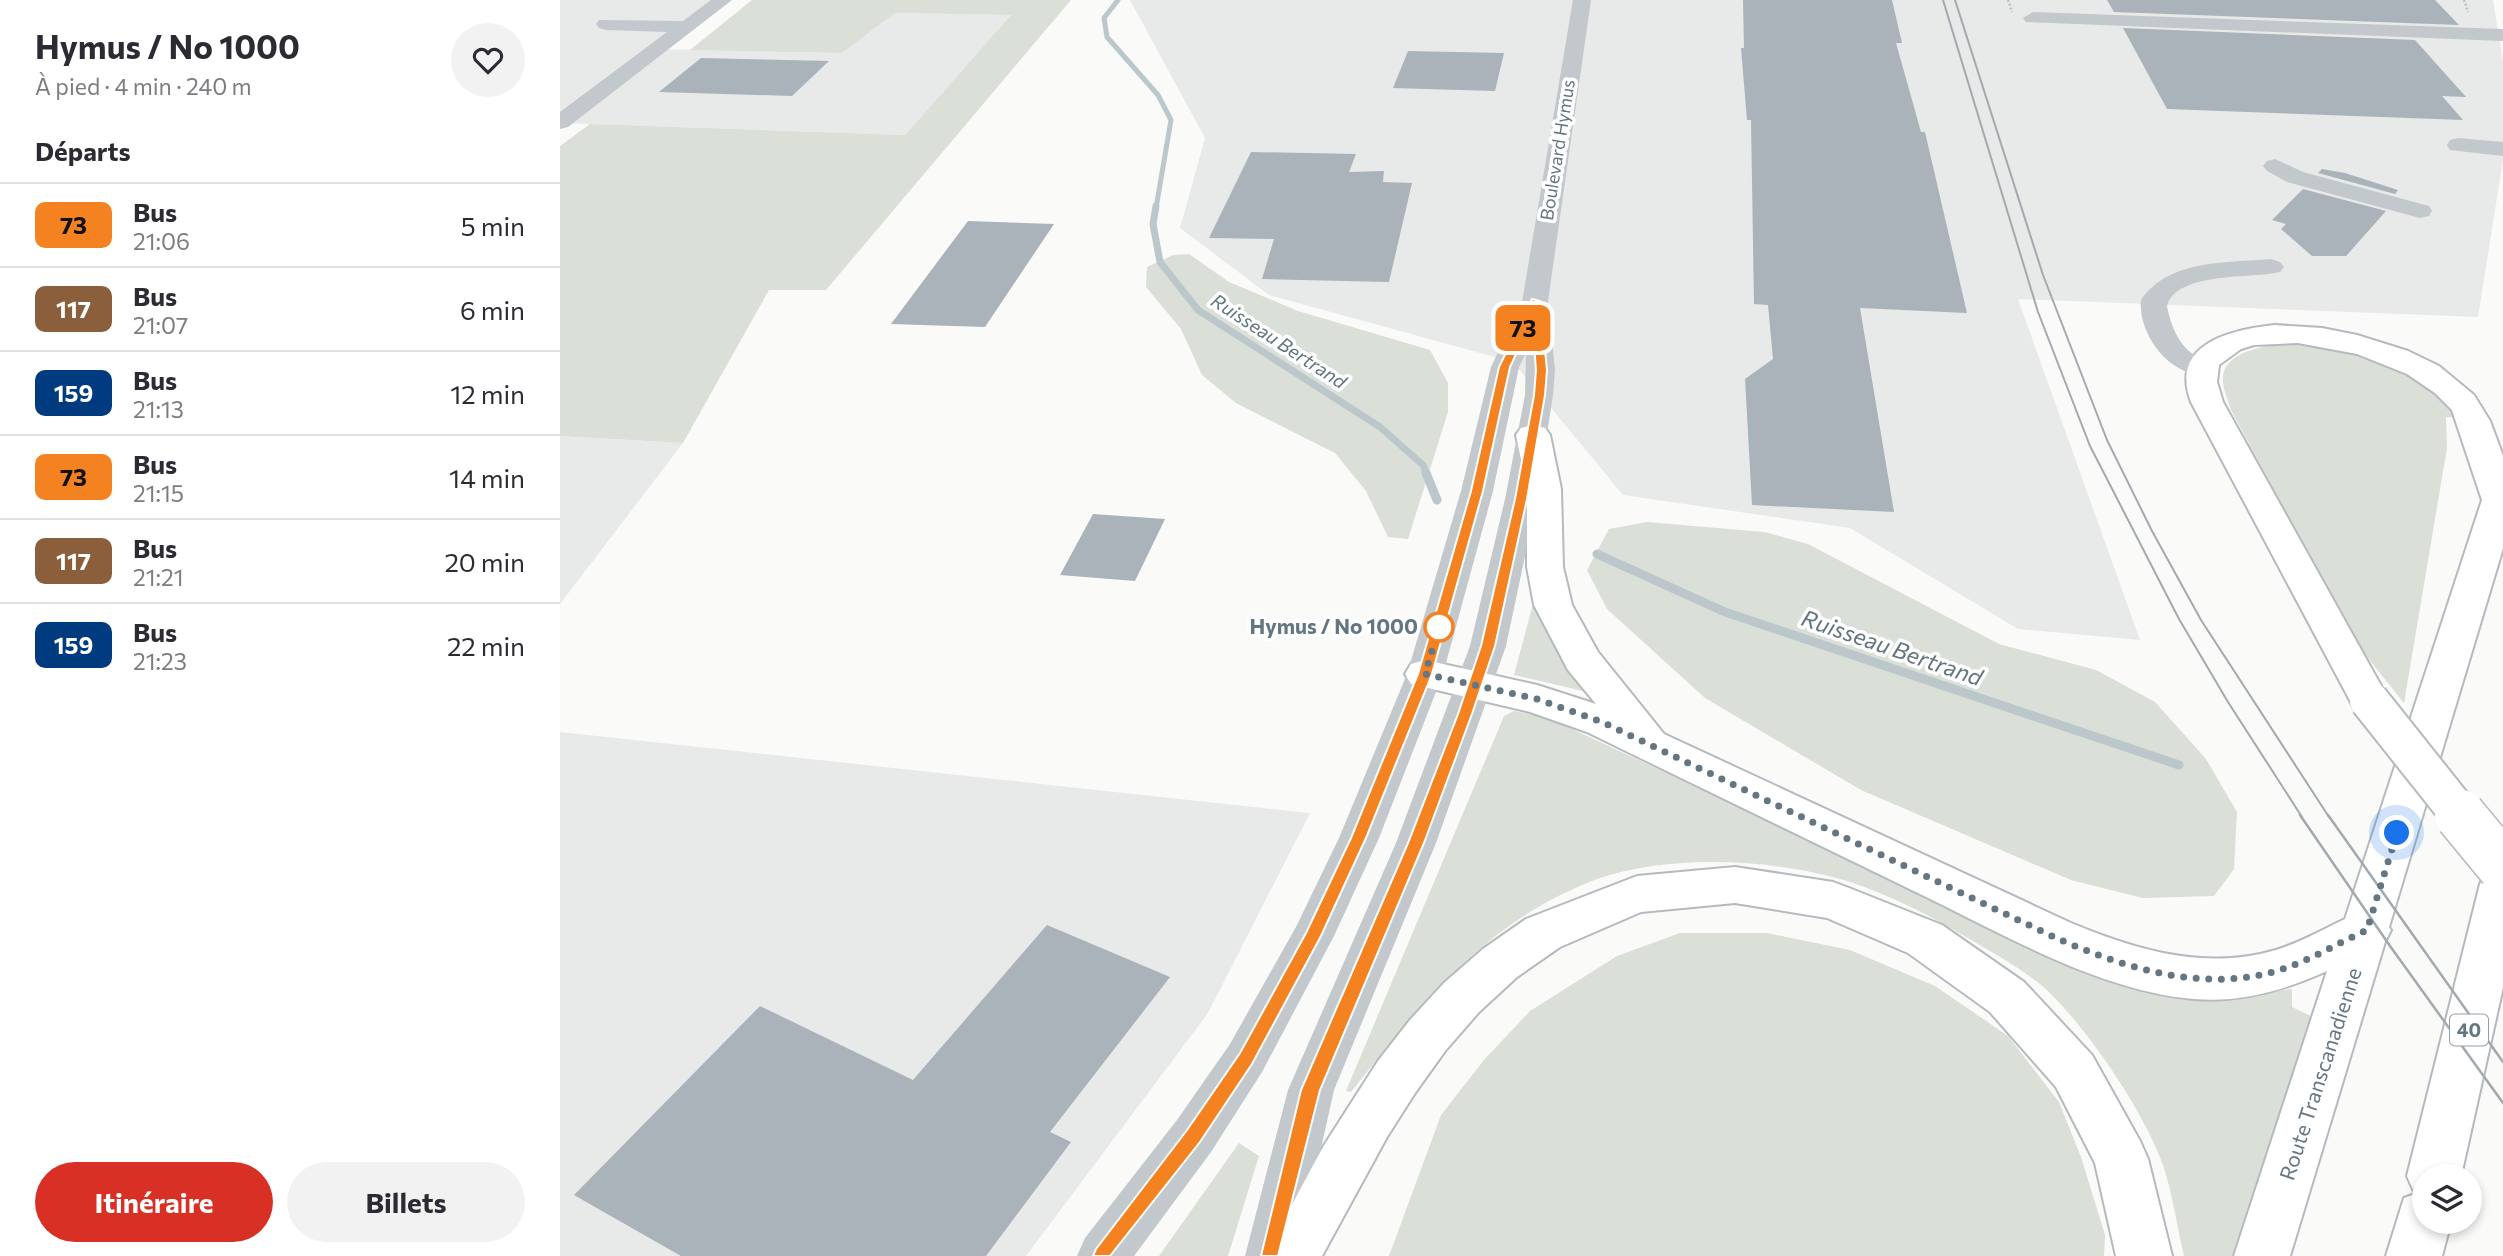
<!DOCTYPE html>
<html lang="fr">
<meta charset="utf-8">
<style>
:root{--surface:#fff;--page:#f2f2f3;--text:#2b2b33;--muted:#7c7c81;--line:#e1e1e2;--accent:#d93025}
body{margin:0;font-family:Commissioner,sans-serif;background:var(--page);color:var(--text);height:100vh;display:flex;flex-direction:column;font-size:26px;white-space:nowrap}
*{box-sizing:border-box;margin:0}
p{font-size:23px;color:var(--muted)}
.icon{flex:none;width:38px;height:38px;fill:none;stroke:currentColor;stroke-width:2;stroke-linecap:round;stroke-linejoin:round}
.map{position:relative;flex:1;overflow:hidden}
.panel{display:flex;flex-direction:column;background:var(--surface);width:560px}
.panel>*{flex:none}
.badge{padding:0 14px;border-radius:10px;font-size:24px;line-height:46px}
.fabs{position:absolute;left:1852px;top:1164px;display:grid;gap:14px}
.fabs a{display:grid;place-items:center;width:70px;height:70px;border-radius:50%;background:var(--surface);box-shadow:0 4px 10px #0003;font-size:35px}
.you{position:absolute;width:35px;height:35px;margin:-18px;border:5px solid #fff;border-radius:50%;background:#1a73e8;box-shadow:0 0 0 10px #1a73e833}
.map>.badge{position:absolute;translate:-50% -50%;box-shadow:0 0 0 4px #fff}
h2{padding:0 35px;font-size:26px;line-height:63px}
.round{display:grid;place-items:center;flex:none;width:74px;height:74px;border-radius:37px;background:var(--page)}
.headline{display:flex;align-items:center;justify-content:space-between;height:119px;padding:0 35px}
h1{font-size:33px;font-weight:700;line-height:52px}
.action{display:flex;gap:14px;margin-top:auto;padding:14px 35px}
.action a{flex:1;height:80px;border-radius:42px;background:var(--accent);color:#fff;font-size:28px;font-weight:700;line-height:80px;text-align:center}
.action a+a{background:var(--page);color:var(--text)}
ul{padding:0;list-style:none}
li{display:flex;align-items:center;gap:21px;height:84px;padding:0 35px;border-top:2px solid var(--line)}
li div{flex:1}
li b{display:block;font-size:26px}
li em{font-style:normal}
li .badge{min-width:77px;font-weight:700;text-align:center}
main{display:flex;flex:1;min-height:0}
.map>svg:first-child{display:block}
.built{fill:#e8e9e9}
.green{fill:#dadfd7}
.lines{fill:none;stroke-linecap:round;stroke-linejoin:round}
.stream-far2{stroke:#bbc7cb;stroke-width:5}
.stream-far1{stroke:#bbc7cb;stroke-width:7}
.stream{stroke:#bbc7cb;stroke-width:9}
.building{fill:#aab3b9}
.major-casing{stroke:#b5babe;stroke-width:4}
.highway-casing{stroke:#b4b9bd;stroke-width:4}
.path{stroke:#bbbfc2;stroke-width:2.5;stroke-dasharray:2 2;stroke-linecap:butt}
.minor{fill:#c3c8cc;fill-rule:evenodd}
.major{fill:#fff;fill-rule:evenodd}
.highway{fill:#fff;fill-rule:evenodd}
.tram-far1{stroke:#a2aab0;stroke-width:2}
.tram{stroke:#a2aab0;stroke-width:2.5}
.major-bridge-far1-casing{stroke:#b5babe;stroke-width:42;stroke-linecap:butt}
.major-bridge-casing{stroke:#b5babe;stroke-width:53;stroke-linecap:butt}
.major-bridge-far1{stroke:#fff;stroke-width:38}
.major-bridge{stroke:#fff;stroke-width:50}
.line{fill:#f58220;stroke:#fff;stroke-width:2}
.walk{stroke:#657683;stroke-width:7;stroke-dasharray:0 12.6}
.stop-dot{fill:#fff;stroke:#f58220;stroke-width:3.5}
.labels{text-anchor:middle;stroke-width:7;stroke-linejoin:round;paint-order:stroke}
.far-street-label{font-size:18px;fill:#657683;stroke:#fff}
.far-water-label{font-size:19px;font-style:italic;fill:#60757c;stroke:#fff}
.shield{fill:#fff;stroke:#939fa8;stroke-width:2}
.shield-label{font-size:19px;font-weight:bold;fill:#657683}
.stop-label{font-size:21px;font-weight:bold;fill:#657683;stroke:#fff;text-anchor:end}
.street-label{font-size:21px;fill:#657683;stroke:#fff}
.water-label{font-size:23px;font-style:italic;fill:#60757c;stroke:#fff}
</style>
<main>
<section class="panel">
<div class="headline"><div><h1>Hymus / No 1000</h1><p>À pied · 4 min · 240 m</p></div><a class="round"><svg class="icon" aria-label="heart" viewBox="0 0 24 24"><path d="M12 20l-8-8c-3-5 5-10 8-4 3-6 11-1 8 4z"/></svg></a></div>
<h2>Départs</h2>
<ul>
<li><span class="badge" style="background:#f58220;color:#111">73</span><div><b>Bus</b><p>21:06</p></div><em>5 min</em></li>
<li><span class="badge" style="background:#8b5e3c;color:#fff">117</span><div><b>Bus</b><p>21:07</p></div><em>6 min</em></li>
<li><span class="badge" style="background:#003b80;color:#fff">159</span><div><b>Bus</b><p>21:13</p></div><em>12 min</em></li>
<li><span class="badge" style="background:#f58220;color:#111">73</span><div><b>Bus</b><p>21:15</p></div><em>14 min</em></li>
<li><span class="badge" style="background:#8b5e3c;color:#fff">117</span><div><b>Bus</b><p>21:21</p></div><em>20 min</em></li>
<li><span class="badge" style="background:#003b80;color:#fff">159</span><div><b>Bus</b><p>21:23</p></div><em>22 min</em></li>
</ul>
<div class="action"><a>Itinéraire</a><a>Billets</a></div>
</section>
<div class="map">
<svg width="1943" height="1256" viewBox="0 0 1943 1256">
<rect width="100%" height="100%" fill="#fafaf8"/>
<!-- built -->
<path class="built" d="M0,0H161L95,49L282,53L335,13L451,15L345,135L0,123Z
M570,0H1933L1943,62V160L1918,317L1458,299L1580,640L1458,629L1290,528L1063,495L953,362L709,295L620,228L645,138Z
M0,436L123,443L0,604Z
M0,732L750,813L648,1013L466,1256H0Z"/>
<!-- green -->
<path class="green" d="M192,0H511L266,290H209L123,443L0,436V146L30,124L345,135L451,15L335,13L282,53L130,50Z
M629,254L669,282L738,311L870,350L888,383V412L848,539L828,537L806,491L775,453L676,403L642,375L621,329L586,287L587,267L613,255Z
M1734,343L1789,349L1866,379L1902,418L1886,417L1887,448L1844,703L1795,642L1671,410C1669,402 1664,392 1663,383C1659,349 1711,345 1734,343Z
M1087,522L1204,532L1248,544L1439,644L1536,670L1595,702L1646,759L1677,812L1674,869L1654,896L1583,898L1511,880L1301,790L1145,698L1047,609L1027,570L1049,529Z
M978,585L1036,694L954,675Z
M954,711L986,717L1511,960L1667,996L1732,989V1007L1755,1018L1674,1256H1624C1617,1227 1613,1196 1604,1168C1585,1113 1533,1037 1492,995C1472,975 1442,958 1418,944C1376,919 1334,896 1287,881C1212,858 1101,853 1027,883C920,927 861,1005 791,1092L786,1091L944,716Z
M1120,933H1207L1290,950L1375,986L1448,1036L1499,1102L1521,1157L1545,1235L1544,1256H829L881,1115L924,1060L970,1011L1057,956Z
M679,1143L699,1156L668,1256H599Z"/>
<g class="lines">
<!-- stream-far2 -->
<path class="stream-far2" d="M558,0L544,18L547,37L598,95L611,120L596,208"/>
<!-- stream-far1 -->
<path class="stream-far1" d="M596,206L593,224L600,262L638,310L820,427L863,465L867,475"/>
<!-- stream -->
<path class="stream" d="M866,473L877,500
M1037,554L1165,612L1619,765"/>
</g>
<!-- building -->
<path class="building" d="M1183,0H1332L1342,43H1336L1361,132H1365L1407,313L1300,308L1334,512L1192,505L1185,379L1213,359L1208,305L1194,304L1191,120H1187L1181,48H1184Z
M1547,0H1875L1899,25L1554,12Z
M1563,28L1855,40L1906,97L1882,96L1903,120L1607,109Z
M848,51L944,53L935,91L833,88Z
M141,58L269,61L232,96L99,92Z
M691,152L796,154L789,172L824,171L823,182L852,183L829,282L702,279L714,239L649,238Z
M1762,169L1785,173L1838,190L1835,194L1758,173Z
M1743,189L1826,211L1786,256H1752L1721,229L1726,224L1712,220Z
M408,221L494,224L425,327L331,324Z
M533,514L605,519L575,581L500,575Z
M487,925L610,977L490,1132L511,1142L426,1256H121L14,1195L200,1006L353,1080Z"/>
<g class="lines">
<defs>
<path id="major" d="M1714,325L1762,328L1797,335L1848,351L1879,366L1914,395L1930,421L1943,456V548L1829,927L1831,930L1825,942L1730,1256H1674L1767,971C1725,990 1681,1003 1634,999C1540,991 1445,935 1362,895C1251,841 1139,787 1027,732L970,712L851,684L845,674L851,664L865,660L977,685L1036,704L1008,670L974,605L967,567V489L956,435L961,428L973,425L985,428L990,435L1001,489L1003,567L1012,605L1038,652L1104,734L1511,923C1576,950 1646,971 1716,950C1739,943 1762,930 1785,919L1922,500L1892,410L1875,393L1847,374L1797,354L1738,343L1694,345L1681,349L1659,365L1657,382L1663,402L1829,700L1823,710L1809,714L1795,710L1631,402C1609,344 1670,330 1714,325Z
M1175,867L1273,882L1289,888L1382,925L1464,982L1532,1055L1580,1141L1588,1159L1612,1256H1556L1535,1163L1496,1087L1430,1012L1348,953L1267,918L1175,903L1081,912L1000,947L957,977L919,1012L885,1051L855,1093L827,1137L762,1256H704L763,1147L818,1061L850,1020L884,983L923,949L966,919L1077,876Z"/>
<path id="highway" d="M1943,866V987L1901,1176H1864V1222H1891L1882,1256H1826L1844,1198L1855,1194L1847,1176L1920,884L1927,871Z"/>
</defs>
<!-- major casing -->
<use href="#major" class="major-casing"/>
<!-- highway casing -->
<use href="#highway" class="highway-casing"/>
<!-- path -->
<path class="path" d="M1448,0L1452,12
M1904,0L1908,12"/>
<!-- minor -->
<path class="minor" d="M151,0H172L8,127L0,129V112L107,32L46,30L39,28L36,24L39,20L123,21Z
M1013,0H1031L988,301L995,370L993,395L977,499L946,646L876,843L774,1090L737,1256H685L728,1090L836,843L910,646L945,499L965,395L966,353L959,367L933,491L883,674L819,838L774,936L702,1072L651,1152L574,1256H517L525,1238L617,1120L670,1044L736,927L779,838L847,674L901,491L931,367L962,302Z
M1473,12L1943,29V41L1466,22L1463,18Z
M1898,138L1943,142V156L1890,150L1887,145L1890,140Z
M1715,159L1743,172L1869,206L1872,211L1869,216L1860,218L1727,182L1707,171L1703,166L1707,161Z
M1711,259L1720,262L1724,267L1720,272C1692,279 1617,271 1607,306C1610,323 1618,344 1633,354C1641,359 1650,360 1656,368L1652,374C1615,383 1577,336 1581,300C1609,259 1667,263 1711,259Z"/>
<!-- major -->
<use href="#major" class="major"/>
<!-- highway -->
<use href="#highway" class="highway"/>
<!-- tram-far1 -->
<path class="tram-far1" d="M1383,0L1478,312L1530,446L1619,619L1668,702L1742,817
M1395,0L1483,275L1547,440L1592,531L1641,620L1769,817"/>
<!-- tram -->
<path class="tram" d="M1740,815L1830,946L1943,1103
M1768,815L1943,1062"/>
<defs>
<path id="major-bridge-far1" d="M1809,700L1902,817"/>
<path id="major-bridge" d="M1900,815L1943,867"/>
</defs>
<!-- major-bridge-far1 casing -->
<use href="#major-bridge-far1" class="major-bridge-far1-casing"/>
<!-- major-bridge casing -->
<use href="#major-bridge" class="major-bridge-casing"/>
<!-- major-bridge-far1 -->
<use href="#major-bridge-far1" class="major-bridge-far1"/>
<!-- major-bridge -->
<use href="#major-bridge" class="major-bridge"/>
</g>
<!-- line -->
<path class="line" d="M972,299L980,301L987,370L985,395L967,499L935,646L912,714L864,843L760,1090L718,1256H701L741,1090L848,843L898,714L921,646L955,499L974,395L976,370L972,320L950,367L923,491L872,674L806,838L761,936L692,1064L640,1142L550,1256H533L536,1249L627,1130L680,1053L746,933L791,838L858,674L911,491L939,367Z"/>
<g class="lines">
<!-- walk -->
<path class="walk" d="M879,627L865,674L977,699L1042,722L1494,937C1562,967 1638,992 1713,972C1746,963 1776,944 1807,930L1837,833"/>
</g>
<!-- markers -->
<circle class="stop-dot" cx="879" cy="627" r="14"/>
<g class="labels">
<!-- far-street labels -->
<g class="far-street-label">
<text transform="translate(998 150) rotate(-81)" y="6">Boulevard Hymus</text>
</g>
<!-- far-water labels -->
<g class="far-water-label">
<text transform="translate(719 341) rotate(33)" y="7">Ruisseau Bertrand</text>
</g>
<!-- shield labels -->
<rect class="shield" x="1890" y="1014.5" width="38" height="31" rx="5"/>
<g class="shield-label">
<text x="1909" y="1037">40</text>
</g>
<!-- stop labels -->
<g class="stop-label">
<text x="858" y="634">Hymus / No 1000</text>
</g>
<!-- street labels -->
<g class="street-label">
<text transform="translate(1761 1074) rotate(-72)" y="7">Route Transcanadienne</text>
</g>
<!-- water labels -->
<g class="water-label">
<text transform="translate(1332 648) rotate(19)" y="8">Ruisseau Bertrand</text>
</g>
</g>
</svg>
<div class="fabs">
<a><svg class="icon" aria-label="layers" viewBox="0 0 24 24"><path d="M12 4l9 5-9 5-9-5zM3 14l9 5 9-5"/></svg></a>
</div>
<div class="you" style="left:1837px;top:833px"></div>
<b class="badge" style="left:963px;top:328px;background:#f58220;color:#111">73</b>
</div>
</main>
